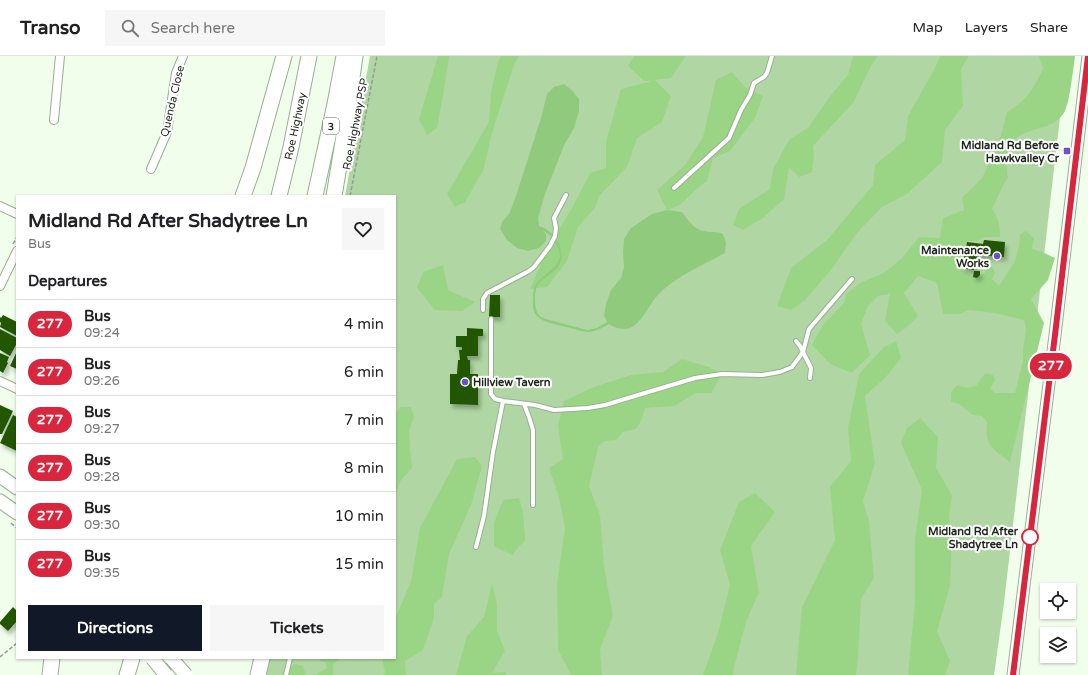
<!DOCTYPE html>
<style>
:root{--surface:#fff;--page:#f6f6f6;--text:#202124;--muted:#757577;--line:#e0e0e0;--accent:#111827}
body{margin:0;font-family:"Varela Round",sans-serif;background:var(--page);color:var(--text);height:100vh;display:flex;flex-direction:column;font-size:15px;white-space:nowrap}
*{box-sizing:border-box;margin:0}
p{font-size:13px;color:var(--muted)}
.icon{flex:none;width:22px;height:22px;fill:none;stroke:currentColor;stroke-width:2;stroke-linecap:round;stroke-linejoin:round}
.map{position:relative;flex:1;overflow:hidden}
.details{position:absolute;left:16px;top:139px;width:380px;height:464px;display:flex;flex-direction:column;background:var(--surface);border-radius:0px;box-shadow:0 1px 3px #0004}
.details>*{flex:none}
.badge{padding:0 8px;border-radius:13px;font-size:14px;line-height:26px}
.tools{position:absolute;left:1040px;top:527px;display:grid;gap:8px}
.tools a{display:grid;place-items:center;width:36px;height:36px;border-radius:0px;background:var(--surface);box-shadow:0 1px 3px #0004;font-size:20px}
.map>.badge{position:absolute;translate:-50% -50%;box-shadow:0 0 0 2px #fff}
h2{padding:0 12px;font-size:15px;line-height:36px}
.round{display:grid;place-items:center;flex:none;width:42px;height:42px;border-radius:0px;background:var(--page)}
.headline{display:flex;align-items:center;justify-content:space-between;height:68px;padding:0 12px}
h1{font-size:19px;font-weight:800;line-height:30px}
.primary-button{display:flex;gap:8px;margin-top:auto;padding:8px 12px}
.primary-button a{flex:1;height:46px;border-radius:0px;background:var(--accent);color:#fff;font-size:16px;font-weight:800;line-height:46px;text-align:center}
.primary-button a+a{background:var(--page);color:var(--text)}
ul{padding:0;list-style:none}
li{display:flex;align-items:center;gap:12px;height:48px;padding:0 12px;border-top:1px solid var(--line)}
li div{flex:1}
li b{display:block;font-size:15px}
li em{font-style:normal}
li .badge{min-width:44px;font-weight:700;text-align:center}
header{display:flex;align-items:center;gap:24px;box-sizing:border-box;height:56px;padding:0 20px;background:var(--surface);border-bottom:1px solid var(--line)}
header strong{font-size:19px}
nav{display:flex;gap:22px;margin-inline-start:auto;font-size:14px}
.search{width:280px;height:36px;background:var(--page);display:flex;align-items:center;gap:10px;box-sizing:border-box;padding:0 14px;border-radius:0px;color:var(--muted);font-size:15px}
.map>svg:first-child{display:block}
.green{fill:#b0d7a3}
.forest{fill:#9ad586}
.water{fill:#90ca7c}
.building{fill:#205703;filter:url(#shadow)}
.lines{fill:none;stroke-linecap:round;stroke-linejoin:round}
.lane-casing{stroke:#98af91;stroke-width:6}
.street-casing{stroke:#98af91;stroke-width:10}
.secondary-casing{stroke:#98af91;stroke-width:13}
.primary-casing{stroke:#98af91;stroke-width:15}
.highway-casing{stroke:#98af91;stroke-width:17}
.path{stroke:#929e8e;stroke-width:1.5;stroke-dasharray:4 2;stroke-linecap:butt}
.lane{stroke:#fff;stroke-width:4}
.street{stroke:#fff;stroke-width:8}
.secondary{stroke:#fff;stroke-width:11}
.primary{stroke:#fff;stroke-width:13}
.highway{stroke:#fff;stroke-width:15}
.primary-bridge-casing{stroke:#98af91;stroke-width:15;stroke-linecap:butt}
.primary-bridge{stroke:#fff;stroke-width:13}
.line-casing{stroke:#fff;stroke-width:9}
.line{stroke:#d7263d;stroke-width:6}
.poi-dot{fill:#6a51ca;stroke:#fff;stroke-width:1.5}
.stop-dot{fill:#fff;stroke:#d7263d;stroke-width:2}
.labels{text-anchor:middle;stroke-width:4;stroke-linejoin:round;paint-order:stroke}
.shield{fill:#fff;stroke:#61675f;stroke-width:1}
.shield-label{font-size:10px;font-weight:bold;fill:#1d261a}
.street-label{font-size:11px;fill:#1d261a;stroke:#fff}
.poi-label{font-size:11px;font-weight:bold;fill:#1d261a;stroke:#fff;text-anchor:end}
.stop-label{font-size:11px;font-weight:bold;fill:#1d261a;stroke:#fff;text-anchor:end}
</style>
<header>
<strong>Transo</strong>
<div class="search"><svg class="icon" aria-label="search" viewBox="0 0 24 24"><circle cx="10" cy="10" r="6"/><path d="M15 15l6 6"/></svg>Search here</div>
<nav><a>Map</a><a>Layers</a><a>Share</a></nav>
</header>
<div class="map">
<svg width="1088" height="619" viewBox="0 0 1088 619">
<defs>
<filter id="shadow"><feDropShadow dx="2.5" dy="4" stdDeviation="2" flood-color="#0004"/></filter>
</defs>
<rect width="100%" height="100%" fill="#f0feeb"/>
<!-- green -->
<path class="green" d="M370,0H1067L1004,547L994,619H260L263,602H395V140H345Z"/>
<!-- forest -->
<path class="forest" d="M438,0H449L444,34L437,72L427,79L419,63Z
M501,0H519L514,9L492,77L483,115L465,146L455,151L447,138L489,66L491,37L497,9Z
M634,0H686L671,22L655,24L671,40L662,66L637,82L627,111L599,140L595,152L578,171L567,205L547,231L530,233L549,189L572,152L590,117L606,112V86L621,33L652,25H644L628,10Z
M853,0H878L871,10L853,47L813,90L814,100L812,116L799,121L789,111L784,143L763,162L743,174L733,169L739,153L770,133L773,113L789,84L809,71L831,39L848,19Z
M940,0H969L961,13L963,50L945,74L942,106L907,138L882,151L857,177L831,214L805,244L791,254L777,250L791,212L827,184L873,129L875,109L905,84L908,60L936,10Z
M1039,0H1075C1073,15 1071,31 1068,46C1067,48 1066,52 1065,55C1057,71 1038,71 1023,78C1014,82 1006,94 1003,104L1007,111V117L1008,122C1001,131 998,142 992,153C999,163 1000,169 1000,181H984L978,185H967L961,213L974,221L984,218L986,213L992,211L995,217L992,223L999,230L1015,205L1019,190L1020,178L1026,175L1034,182L1032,193L1042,196L1055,202L1048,224L1031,243L1044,267L1010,406C993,393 984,390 987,366L982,360L973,359L959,348L951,346V337L957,329L968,332L977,329L981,322L986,317L993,319L995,324L990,332L995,337H1015L1023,305V292L1026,274L1024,264L994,257L969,254L959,258H943L937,227L918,220L904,237L918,260L907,271L897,278L885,265L890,238L878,240L868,250L861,268L870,299L852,317L830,308L812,289L823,269L844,247L846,238L862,226L884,217L903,201L919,181L940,182L943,162L964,154L962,142L982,122L994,98L1001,79L1007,56C1028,43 1032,35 1043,13Z
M732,16L745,31L763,40L755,62L730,95L713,102L707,125L700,130L680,149L667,154L657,134L686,108L703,81L716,24Z
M443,209L448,234L475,246L462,255L435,254L417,232L423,216Z
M896,285L901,302L886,321L865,340L869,368L875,407L863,445L869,465L874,522L861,543L858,601L856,619H796L802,551L835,484L830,431L851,405L848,372L859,318L884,291Z
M682,303L709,311L722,318L711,337H696L674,350L645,352L641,365L636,373L623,376L616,384L605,385L598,391L589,430L600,459L604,510L613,560L600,593L602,619H571L558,594L557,528L565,472L559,441L549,412L563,403L558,370L564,345L591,332L631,319L663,316Z
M401,351H411L414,362L409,374L410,394L412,412L401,424L395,439V357Z
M920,362L938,381L936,412L952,439L949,461L952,479L950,530L937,575L950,605L945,619H909L908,618L915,546V483L922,434L901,387L907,372Z
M475,401L482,410L471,449L449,498L442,541L434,548V562L423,594L405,605L406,619H383L385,617L382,602H395V564L411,525L420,472L457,403Z
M755,437L775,456L751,490L759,536L746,566L734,611L733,619H703L718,577L730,529L720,494L739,446Z
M519,442L523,456L525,484L512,499L494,490V467L503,444Z
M492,528L497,547V574L505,595L492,617L506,616V619H456L467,580L484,561Z
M320,602H340L333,609V619H317L318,617L327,612L326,607L320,605Z
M294,608L303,610L306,619H284Z"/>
<!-- water -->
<path class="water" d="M564,28L572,34L579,43V55L574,72L564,89L545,138L538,162L539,170C553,174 566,191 560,207C557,217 544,220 538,228C534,234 534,252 538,258C540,261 543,262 546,263L587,274L597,272L607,266L604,260L606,248L611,234L621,222L624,211L623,197L624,183L631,172L652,158L667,154L682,156C691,168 695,175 710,176C715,176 719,176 723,178L726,187L725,197C702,210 675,220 657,240C649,249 641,268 630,272C623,274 614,272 609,268C589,280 587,276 566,271C549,266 531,266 533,244C533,237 533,231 538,226C549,213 568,208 556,187C553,181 548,177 543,175L546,178V185L539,192L528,195L517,192L507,184L500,173L502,166L509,158L516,140L541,62L547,38L554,31Z"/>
<!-- building -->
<path class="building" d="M984,184L1005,186L1004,201L977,199L974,214L962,212L967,186L983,188Z
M974,215H980V219L977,222L973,221Z
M490,239H500V261H489Z
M3,259L17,266V280L0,271L1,267L0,266V261L1,262Z
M467,272L483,273V280H478V300H467L468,304H470V318H478V349L450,348V318H457L458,304H460L459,294H462V291H456V280H467Z
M0,273L17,282V287L10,300L0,294Z
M17,295V313L10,310Z
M0,297L9,301L7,306L8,307L3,317L0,315Z
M0,349L13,355L2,378H0Z
M13,359L17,361V395L0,387Z
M13,551L17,555V565L8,575L0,568V566Z"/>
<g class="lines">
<defs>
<path id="lane" d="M674,132L729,82L741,54L750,39L754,27L764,21L767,17L772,0
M483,254V243L487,237L529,215L534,211L550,190L555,180L556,172L554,162L566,139
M491,263V338L495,343L503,345L535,349L554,354L588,352L605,349L695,322L722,318L762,319L780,316L792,311L803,296L809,273L852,223
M796,285L800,290L811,312L810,322
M524,348L529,361L533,374V449
M476,491L484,460L493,396L503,345
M286,619L290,602"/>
<path id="street" d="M54,64L60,0
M151,113L167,76L176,17L183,0
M0,150L17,158
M0,230L17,195
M0,325L17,333"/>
<path id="secondary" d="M1013,619L1055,279L1088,0"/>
<path id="primary" d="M0,420L17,432
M0,445L17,457"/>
<path id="highway" d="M243,140L253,112L284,0
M279,140L291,91L309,0
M315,140L335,48L344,0
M334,140L343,86L355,0
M50,619L52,602
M127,619L132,602
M258,619L262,602"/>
</defs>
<!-- lane casing -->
<use href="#lane" class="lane-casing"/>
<!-- street casing -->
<use href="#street" class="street-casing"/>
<!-- secondary casing -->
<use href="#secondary" class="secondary-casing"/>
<!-- primary casing -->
<use href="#primary" class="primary-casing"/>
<!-- highway casing -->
<use href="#highway" class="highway-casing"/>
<!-- path -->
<path class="path" d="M350,140L377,0
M13,188L17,181
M11,467L17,472
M0,601L17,587"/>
<!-- lane -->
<use href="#lane" class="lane"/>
<!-- street -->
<use href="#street" class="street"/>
<!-- secondary -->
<use href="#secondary" class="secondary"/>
<!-- primary -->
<use href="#primary" class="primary"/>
<!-- highway -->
<use href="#highway" class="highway"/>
<defs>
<path id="primary-bridge" d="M152,602L166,619
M171,602L186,619"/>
</defs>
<!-- primary-bridge casing -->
<use href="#primary-bridge" class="primary-bridge-casing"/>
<!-- primary-bridge -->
<use href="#primary-bridge" class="primary-bridge"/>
</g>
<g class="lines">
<defs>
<path id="line" d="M1013,619L1055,279L1088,0"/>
</defs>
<!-- line casing -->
<use href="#line" class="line-casing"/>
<!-- line -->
<use href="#line" class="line"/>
</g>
<!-- markers -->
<g class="poi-dot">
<rect x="1063" y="91" width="8" height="8" rx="2"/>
<circle cx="997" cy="200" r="4"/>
<circle cx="465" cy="326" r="4"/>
</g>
<circle class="stop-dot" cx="1030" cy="481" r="8"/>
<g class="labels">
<!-- shield labels -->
<rect class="shield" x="323" y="62" width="16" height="16" rx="3"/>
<g class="shield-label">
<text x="331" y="74">3</text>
</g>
<!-- street labels -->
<g class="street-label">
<text transform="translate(172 45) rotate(-77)" y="4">Quenda Close</text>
<text transform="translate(355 68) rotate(-79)" y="4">Roe Highway PSP</text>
<text transform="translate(295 70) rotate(-78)" y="4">Roe Highway</text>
</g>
<!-- poi labels -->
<g class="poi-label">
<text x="1059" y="93">Midland Rd Before<tspan x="1059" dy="13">Hawkvalley Cr</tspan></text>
<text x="989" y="198">Maintenance<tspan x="989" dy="13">Works</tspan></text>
<text x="473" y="330" text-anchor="start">Hillview Tavern</text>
</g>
<!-- stop labels -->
<g class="stop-label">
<text x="1018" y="479">Midland Rd After<tspan x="1018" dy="13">Shadytree Ln</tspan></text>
</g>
</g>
</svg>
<div class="tools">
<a><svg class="icon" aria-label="locate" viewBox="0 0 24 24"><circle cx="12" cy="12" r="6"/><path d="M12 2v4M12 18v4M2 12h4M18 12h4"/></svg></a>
<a><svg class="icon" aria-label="layers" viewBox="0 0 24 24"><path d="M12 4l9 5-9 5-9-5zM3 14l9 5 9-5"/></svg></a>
</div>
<b class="badge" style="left:1051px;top:310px;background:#d7263d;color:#fff">277</b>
<section class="details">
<div class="headline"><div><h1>Midland Rd After Shadytree Ln</h1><p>Bus</p></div><a class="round"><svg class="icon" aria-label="heart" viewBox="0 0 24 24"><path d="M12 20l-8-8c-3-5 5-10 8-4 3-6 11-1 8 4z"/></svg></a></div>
<h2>Departures</h2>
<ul>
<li><span class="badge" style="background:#d7263d;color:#fff">277</span><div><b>Bus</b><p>09:24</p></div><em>4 min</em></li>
<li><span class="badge" style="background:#d7263d;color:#fff">277</span><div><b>Bus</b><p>09:26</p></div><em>6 min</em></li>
<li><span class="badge" style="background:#d7263d;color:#fff">277</span><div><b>Bus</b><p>09:27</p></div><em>7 min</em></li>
<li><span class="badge" style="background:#d7263d;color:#fff">277</span><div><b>Bus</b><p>09:28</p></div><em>8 min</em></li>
<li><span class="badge" style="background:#d7263d;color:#fff">277</span><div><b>Bus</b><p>09:30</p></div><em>10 min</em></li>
<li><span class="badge" style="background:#d7263d;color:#fff">277</span><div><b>Bus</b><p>09:35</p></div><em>15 min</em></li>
</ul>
<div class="primary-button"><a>Directions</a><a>Tickets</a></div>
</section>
</div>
